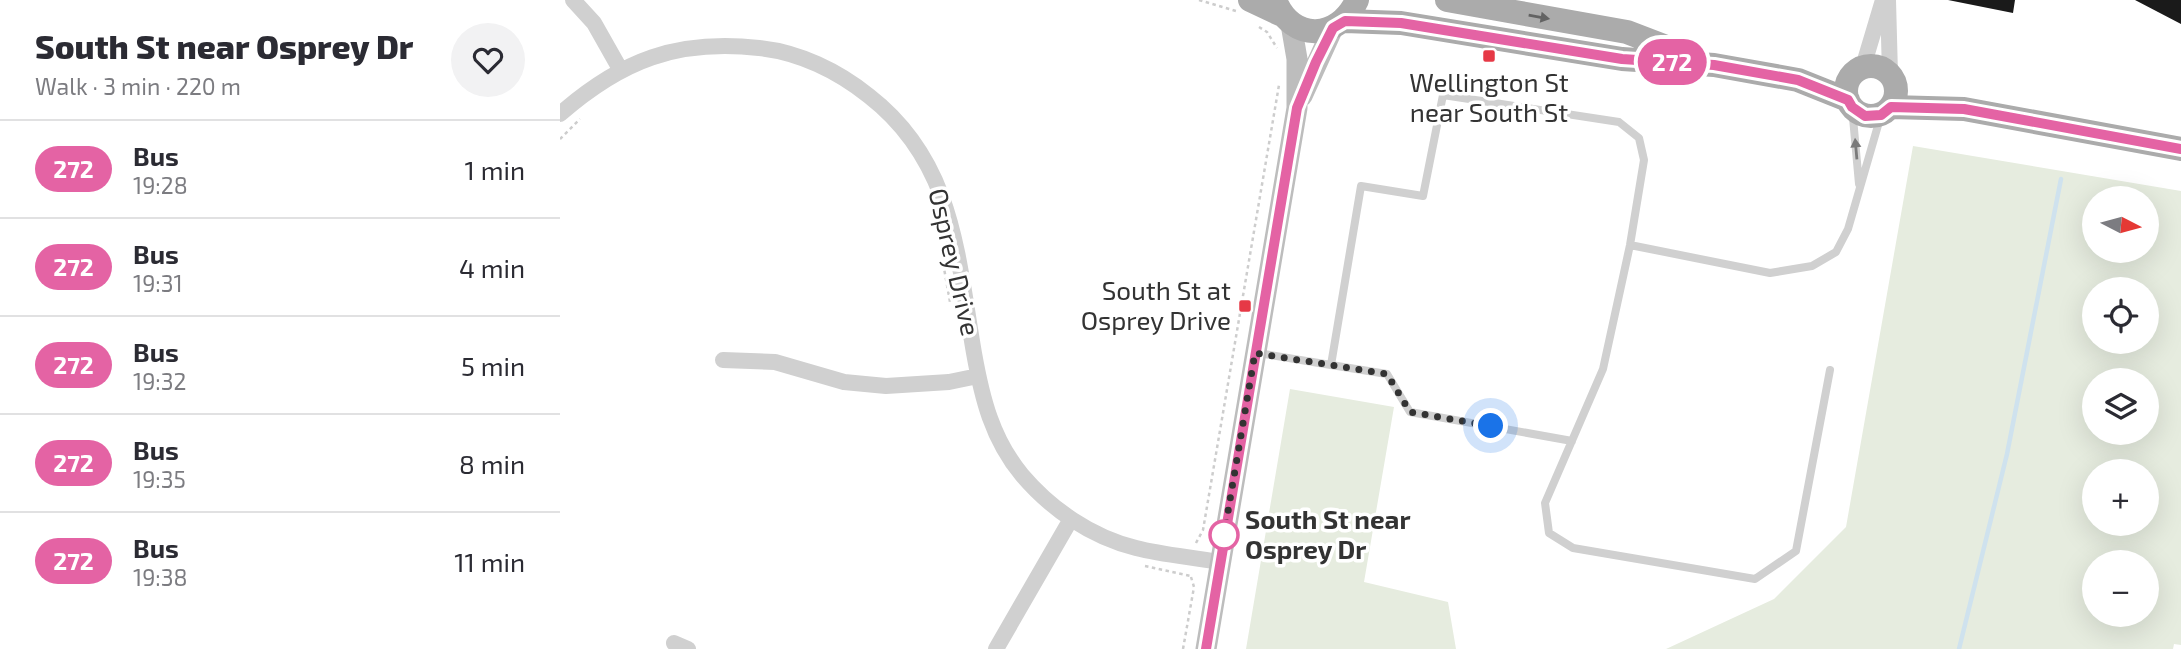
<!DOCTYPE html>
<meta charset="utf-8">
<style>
:root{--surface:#fff;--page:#f2f2f3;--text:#2b2b33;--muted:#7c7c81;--line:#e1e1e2}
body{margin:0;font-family:"Exo 2",sans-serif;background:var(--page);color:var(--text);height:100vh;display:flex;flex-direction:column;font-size:26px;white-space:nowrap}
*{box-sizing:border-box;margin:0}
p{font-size:23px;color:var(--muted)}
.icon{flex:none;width:38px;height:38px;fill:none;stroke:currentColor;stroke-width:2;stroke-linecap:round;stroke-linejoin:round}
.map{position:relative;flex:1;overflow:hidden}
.panel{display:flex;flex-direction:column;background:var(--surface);width:560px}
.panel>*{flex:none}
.badge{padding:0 14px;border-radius:23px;font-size:24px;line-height:46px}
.needle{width:46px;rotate:96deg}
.tools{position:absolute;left:1522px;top:186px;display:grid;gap:14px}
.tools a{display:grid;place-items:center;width:77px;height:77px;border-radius:50%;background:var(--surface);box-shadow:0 7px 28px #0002;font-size:35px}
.you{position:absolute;width:35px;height:35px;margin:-18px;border:5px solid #fff;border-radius:50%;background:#1a73e8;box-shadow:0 0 0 10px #1a73e833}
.map>.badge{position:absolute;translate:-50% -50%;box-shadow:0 0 0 4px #fff}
.round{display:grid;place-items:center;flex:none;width:74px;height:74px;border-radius:37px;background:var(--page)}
.summary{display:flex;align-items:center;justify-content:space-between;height:119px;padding:0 35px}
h1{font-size:33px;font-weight:800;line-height:52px}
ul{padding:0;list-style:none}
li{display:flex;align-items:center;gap:21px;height:98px;padding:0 35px;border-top:2px solid var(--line)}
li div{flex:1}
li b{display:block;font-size:26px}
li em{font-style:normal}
li .badge{min-width:77px;font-weight:700;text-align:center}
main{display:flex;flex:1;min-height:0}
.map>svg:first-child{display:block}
.green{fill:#e6ecdf;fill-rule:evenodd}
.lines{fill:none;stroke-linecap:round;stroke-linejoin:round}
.stream{stroke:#cfe2ee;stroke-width:4.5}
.building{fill:#1a1a1a}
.path{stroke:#cdcdcd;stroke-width:2.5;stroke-dasharray:3.5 3.5;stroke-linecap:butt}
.lane{stroke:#d0d0d0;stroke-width:8}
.street{stroke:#d0d0d0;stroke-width:16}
.secondary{stroke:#bdbdbd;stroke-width:21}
.primary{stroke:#ababab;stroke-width:24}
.oneway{fill:#636363}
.oneway2{fill:#7a7a7a}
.line-casing{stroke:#fff;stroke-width:16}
.line{stroke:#e463a4;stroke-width:10}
.walk{stroke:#333;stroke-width:7;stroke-dasharray:0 12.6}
.poi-dot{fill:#e63946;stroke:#fff;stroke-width:2.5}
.stop-dot{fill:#fff;stroke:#e463a4;stroke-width:3.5}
.labels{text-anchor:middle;stroke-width:7;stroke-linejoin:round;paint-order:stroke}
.poi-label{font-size:26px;fill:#333;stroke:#fff}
.street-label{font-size:26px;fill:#333;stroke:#fff}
.stop-label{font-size:26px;font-weight:bold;fill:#333;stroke:#fff;text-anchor:start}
</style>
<main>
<section class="panel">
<div class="summary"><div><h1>South St near Osprey Dr</h1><p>Walk · 3 min · 220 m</p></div><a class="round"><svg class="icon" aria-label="heart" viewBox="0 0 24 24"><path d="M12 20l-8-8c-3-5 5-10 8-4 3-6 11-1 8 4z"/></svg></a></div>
<ul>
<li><span class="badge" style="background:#e463a4;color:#fff">272</span><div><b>Bus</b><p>19:28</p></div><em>1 min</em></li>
<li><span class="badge" style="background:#e463a4;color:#fff">272</span><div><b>Bus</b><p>19:31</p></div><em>4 min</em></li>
<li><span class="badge" style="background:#e463a4;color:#fff">272</span><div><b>Bus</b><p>19:32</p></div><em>5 min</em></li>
<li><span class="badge" style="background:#e463a4;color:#fff">272</span><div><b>Bus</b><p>19:35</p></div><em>8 min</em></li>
<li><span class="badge" style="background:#e463a4;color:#fff">272</span><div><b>Bus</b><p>19:38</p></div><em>11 min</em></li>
</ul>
</section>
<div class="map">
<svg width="1621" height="649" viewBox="0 0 1621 649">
<rect width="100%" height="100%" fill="#fff"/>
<!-- green -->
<path class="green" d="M1353,146L1621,191V645L1614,644L1613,649H1106L1214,599L1286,527ZM1535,198H1587V250H1535ZM1535,289H1587V341H1535ZM1535,380H1587V432H1535ZM1535,471H1587V523H1535ZM1535,562H1587V614H1535Z
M730,389L834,407L804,582L888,602L896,649H686Z"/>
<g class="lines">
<!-- stream -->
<path class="stream" d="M1399,649L1447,454L1501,179"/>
</g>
<!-- building -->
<path class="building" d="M1388,0H1455L1453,13Z
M1575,0H1621V24Z"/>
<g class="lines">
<!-- path -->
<path class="path" d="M639,0L676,11
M699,27L707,32L717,48
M0,139L20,119
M382,257L390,302
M636,543L643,530L719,85
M585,566L631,576
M623,649L634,587L631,577"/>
<!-- lane -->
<path class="lane" d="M1292,107L1299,184
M1070,245L1210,273L1252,266L1276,252L1288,229L1321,115
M698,353L771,365L801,186L863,196L883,95L1059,122L1079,138L1084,160L1070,245L1043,369L985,503L989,533L1013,548L1195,579L1236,551L1270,370
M771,365L827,374L850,412L1012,441"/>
<!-- street -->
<path class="street" d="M13,0L34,23L60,69
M1328,0L1330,74
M1303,67L1323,0
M0,114C62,60 117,39 199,48C239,52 278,71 309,96C394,162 397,255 414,353C422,398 432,439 462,475C491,509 531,537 576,548C603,555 632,557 659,562
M163,360L215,362L284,382L326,386L389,382L418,376
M114,643L128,649
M436,649L511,519"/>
<!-- secondary -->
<path class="secondary" d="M742,96L773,28
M646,649L737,108V59L731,24"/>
<!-- primary -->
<path class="primary" d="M690,0L722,15
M715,0C732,43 779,40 797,0
M887,0L1067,32L1127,55
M785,21L841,23L1062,59L1154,65L1238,80L1288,100
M1286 91a25 25 0 1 1 50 0a25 25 0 1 1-50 0Z
M1331,107L1404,109L1621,149"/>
</g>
<!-- one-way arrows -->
<defs><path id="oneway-solid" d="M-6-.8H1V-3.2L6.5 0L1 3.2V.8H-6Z" transform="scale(1.75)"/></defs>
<use class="oneway" href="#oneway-solid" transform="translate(979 17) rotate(10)"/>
<use class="oneway2" href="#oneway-solid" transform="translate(1296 149) rotate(-95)"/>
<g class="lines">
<defs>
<path id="line" d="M646,649L737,108L756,62L773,28L785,21L841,23L1062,59L1154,65L1238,80L1288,100L1292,107L1305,116L1321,115L1331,107L1404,109L1621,149"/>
</defs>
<!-- line casing -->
<use href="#line" class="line-casing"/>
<!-- line -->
<use href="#line" class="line"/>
<!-- walk -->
<path class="walk" d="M664,535L695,353L827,374L850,412L931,426"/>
</g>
<!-- markers -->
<g class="poi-dot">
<rect x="922" y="49" width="14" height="14" rx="3.5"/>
<rect x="678" y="299" width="14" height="14" rx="3.5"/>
</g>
<circle class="stop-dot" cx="664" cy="535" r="14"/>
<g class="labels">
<!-- poi labels -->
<g class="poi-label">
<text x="929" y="92">Wellington St<tspan x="929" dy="30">near South St</tspan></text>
<text x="671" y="300" text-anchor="end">South St at<tspan x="671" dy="30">Osprey Drive</tspan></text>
</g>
<!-- street labels -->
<g class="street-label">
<text transform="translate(394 262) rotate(77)" y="9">Osprey Drive</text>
</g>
<!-- stop labels -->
<g class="stop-label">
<text x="685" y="529">South St near<tspan x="685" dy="30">Osprey Dr</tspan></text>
</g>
</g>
</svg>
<div class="tools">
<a><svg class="needle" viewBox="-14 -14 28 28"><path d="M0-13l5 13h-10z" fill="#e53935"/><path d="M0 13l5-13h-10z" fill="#7c7c81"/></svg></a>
<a><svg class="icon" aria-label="locate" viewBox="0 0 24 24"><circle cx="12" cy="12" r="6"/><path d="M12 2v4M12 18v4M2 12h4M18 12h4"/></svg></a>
<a><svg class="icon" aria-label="layers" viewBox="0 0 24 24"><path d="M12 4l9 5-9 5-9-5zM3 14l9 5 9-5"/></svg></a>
<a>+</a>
<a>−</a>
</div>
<div class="you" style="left:931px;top:426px"></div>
<b class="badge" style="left:1112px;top:62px;background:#e463a4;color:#fff">272</b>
</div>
</main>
